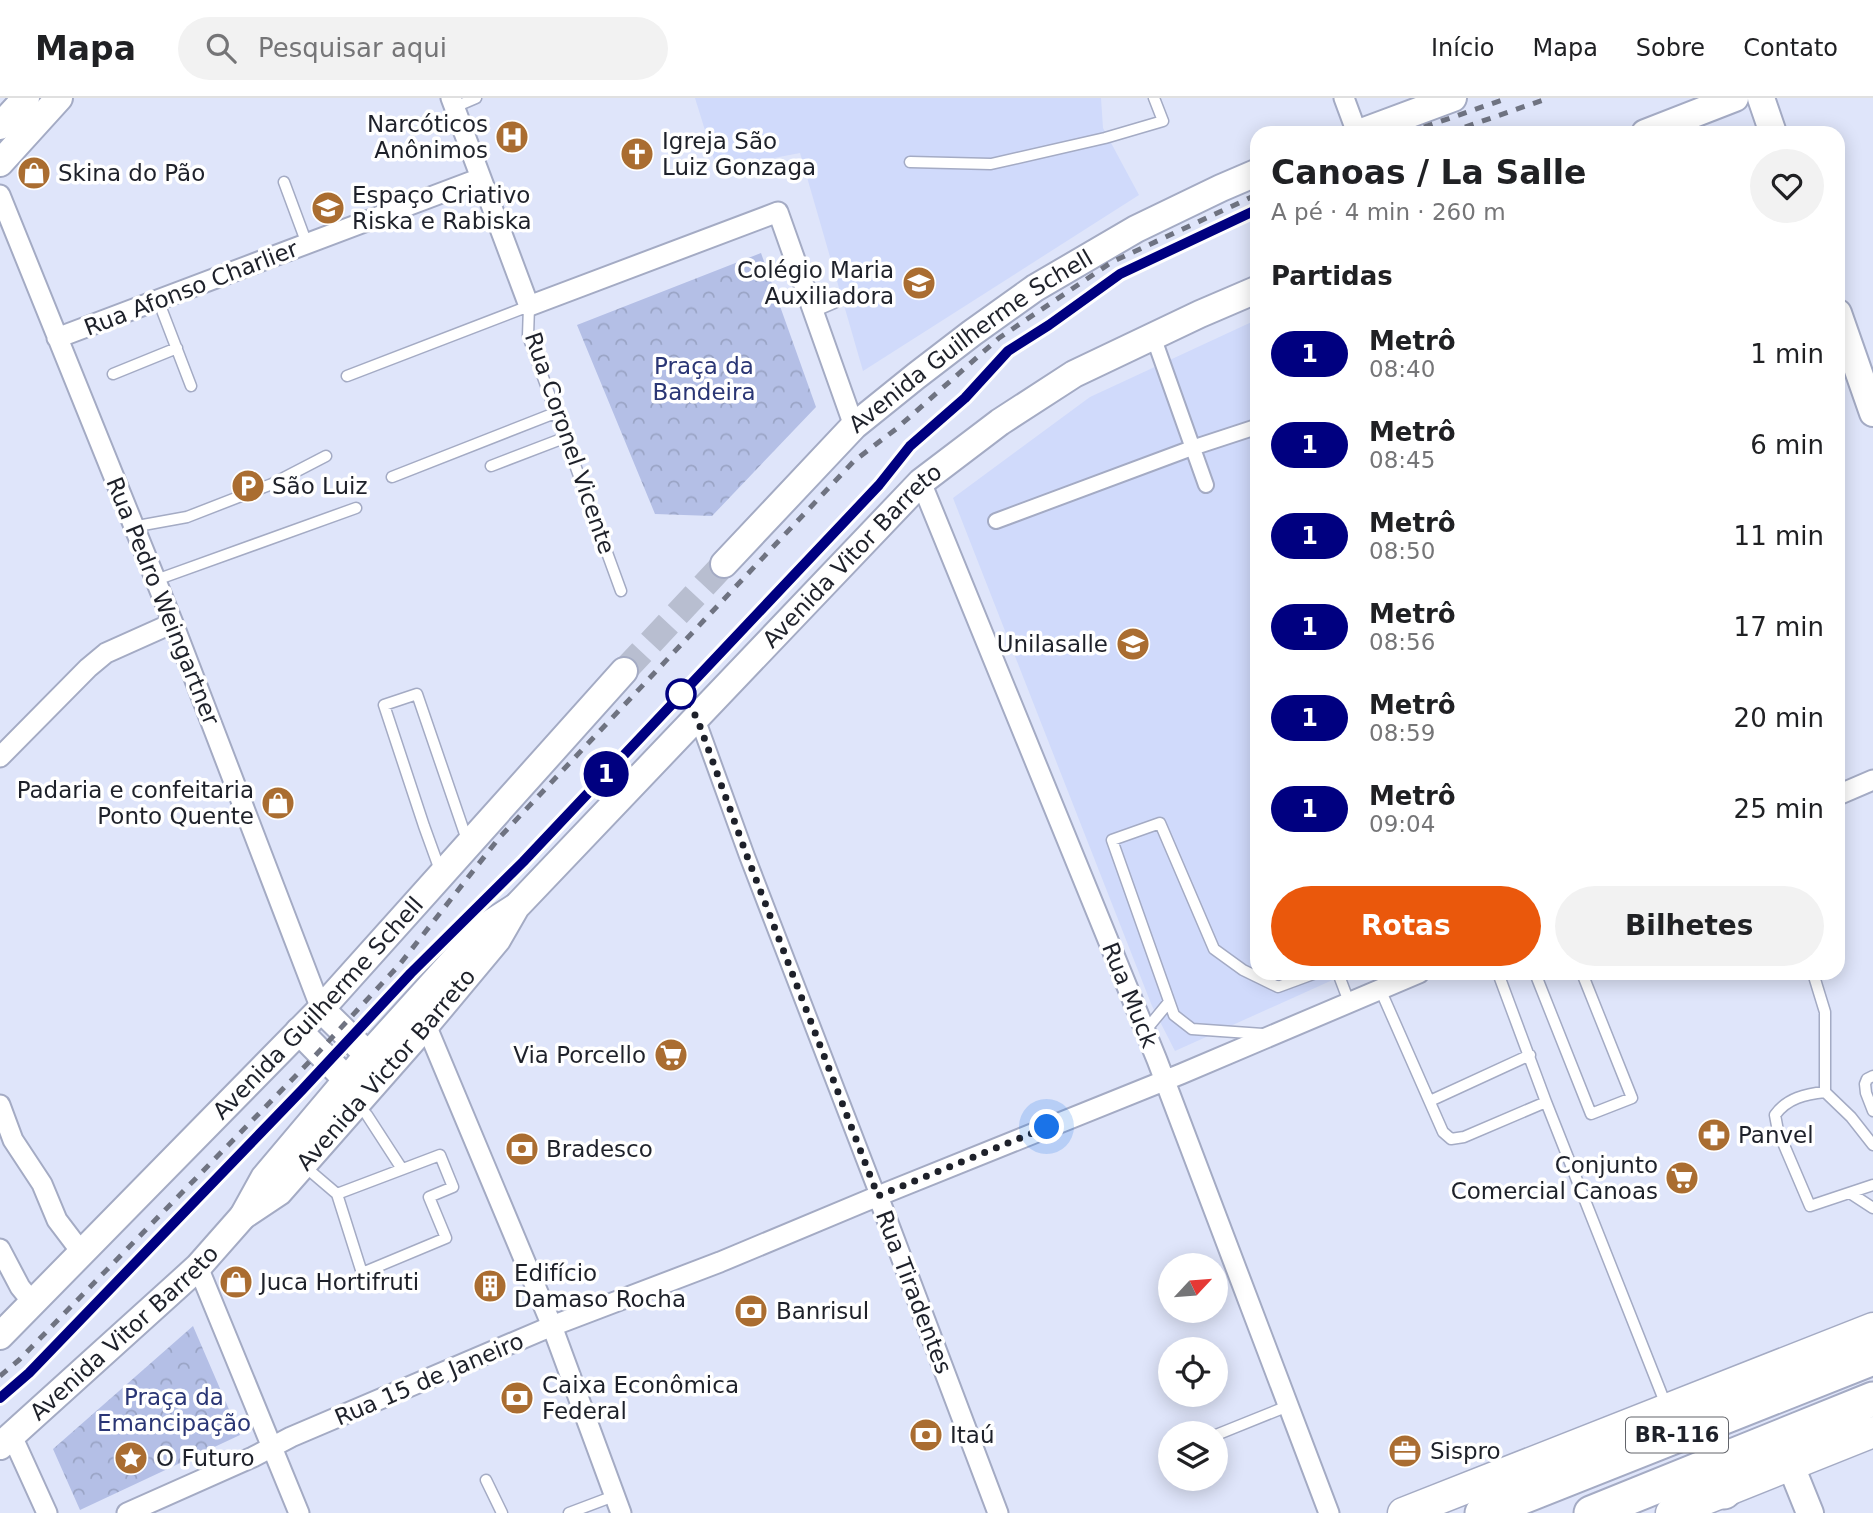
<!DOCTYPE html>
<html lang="pt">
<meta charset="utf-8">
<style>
:root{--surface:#fff;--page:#f2f2f2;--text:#202124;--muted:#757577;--line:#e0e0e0;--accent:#ea580c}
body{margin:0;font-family:"DejaVu Sans",sans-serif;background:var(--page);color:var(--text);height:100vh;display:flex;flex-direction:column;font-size:26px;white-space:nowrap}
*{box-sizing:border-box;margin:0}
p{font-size:23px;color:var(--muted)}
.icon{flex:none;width:38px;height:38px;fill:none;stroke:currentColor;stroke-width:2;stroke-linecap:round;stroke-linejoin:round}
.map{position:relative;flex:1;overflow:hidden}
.sheet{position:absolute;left:1250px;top:28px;width:595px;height:854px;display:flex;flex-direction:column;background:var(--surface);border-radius:21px;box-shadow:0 4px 18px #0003}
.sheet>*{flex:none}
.badge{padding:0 14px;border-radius:23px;font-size:24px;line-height:46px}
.needle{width:46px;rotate:64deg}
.buttons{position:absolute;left:1158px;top:1155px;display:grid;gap:14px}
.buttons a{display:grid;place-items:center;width:70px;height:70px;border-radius:50%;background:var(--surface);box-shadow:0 4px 18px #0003;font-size:35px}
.you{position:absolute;width:35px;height:35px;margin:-18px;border:5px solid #fff;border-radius:50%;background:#1a73e8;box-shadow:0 0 0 10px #1a73e833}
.map>.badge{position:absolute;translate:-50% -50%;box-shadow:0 0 0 4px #fff}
h2{padding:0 21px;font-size:26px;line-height:63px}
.round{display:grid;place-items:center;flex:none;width:74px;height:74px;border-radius:37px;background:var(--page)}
.overview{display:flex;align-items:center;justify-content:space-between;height:119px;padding:0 21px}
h1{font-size:33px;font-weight:700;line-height:52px}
.primary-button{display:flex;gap:14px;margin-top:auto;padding:14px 21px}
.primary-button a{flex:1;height:80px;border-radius:42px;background:var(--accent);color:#fff;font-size:28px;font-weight:700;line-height:80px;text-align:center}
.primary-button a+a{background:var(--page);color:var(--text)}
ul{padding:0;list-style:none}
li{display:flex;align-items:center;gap:21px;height:91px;padding:0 21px}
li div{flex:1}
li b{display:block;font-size:26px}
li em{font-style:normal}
li .badge{min-width:77px;font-weight:700;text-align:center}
header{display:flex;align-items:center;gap:42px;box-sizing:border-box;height:98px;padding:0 35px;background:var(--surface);border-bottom:2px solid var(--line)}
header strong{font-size:33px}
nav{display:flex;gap:38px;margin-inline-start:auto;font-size:24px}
.search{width:490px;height:63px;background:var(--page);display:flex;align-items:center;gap:18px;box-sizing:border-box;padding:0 24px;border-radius:38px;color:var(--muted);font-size:26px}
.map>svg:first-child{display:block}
.built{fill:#d0dafb}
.park{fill:url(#park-crowns)}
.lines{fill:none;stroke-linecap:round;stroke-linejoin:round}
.secondary-tunnel{stroke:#b8bed0;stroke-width:26;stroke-dasharray:26 13;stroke-linecap:butt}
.service-casing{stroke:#a4abc4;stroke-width:13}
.pedestrian-casing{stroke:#a4abc4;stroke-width:18}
.minor-casing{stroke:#a4abc4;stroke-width:23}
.secondary-casing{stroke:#a4abc4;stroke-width:30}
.primary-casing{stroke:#a4abc4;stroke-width:33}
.motorway-casing{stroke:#a4abc4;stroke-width:37}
.service{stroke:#fff;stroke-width:10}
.pedestrian{stroke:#fff;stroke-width:14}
.minor{stroke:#fff;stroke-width:19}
.secondary{stroke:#fff;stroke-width:26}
.primary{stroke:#fff;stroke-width:30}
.motorway{stroke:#fff;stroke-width:33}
.rail{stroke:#6f7381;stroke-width:5;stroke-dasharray:9 9;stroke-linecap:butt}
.line-casing{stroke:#fff;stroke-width:16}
.line{stroke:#000080;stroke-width:10}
.walk{stroke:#1e212a;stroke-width:7;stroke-dasharray:0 12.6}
.stop-dot{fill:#fff;stroke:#000080;stroke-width:3.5}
.labels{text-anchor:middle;stroke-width:7;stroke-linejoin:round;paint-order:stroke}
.shield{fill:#fff;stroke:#62646a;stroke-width:2}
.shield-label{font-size:21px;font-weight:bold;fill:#1e212a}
.poi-label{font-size:23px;fill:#1e212a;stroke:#fff;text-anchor:start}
.street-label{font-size:23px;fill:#1e212a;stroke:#fff}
.park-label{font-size:23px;fill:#2a3675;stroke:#fff}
</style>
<header>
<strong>Mapa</strong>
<div class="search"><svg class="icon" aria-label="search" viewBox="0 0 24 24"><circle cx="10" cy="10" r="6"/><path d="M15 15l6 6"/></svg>Pesquisar aqui</div>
<nav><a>Início</a><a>Mapa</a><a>Sobre</a><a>Contato</a></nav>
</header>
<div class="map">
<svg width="1873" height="1415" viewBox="0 0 1873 1415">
<defs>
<pattern id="park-crowns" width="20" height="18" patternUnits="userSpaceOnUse" patternTransform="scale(1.75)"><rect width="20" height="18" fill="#b4bfe6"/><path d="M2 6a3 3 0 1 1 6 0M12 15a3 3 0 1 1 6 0" fill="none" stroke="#9aa4c5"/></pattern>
</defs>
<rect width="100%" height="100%" fill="#dfe5fa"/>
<!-- built -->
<path class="built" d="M695,0H1101L1103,30L1139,97L863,273L800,55L717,71Z
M1256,222V875H1348L1175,953L1152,908L953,400L1090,299Z"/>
<!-- park -->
<path class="park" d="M761,155L816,309L712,418L655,416L577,227Z
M193,1228L240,1337L80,1412L53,1351Z"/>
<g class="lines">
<!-- secondary-tunnel -->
<path class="secondary-tunnel" d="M624,573L724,466"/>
<defs>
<path id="service" d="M455,9L476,0
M910,64L991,66L1105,40L1163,23L1154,0
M284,84L307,146
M158,202L191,288
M813,214L834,205
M113,276L177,250
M347,278L529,208L528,238L621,493
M491,368L564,340
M392,379L555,315
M135,430L143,427L187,419L272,386L326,358
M156,482L356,410
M441,775L424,728L384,607L417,596L467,742
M1338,875L1349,904
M1535,875L1591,1016L1632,1000L1582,875
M1813,875L1825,914V994
M1380,891L1443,1034L1451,1041L1464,1039L1546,1004L1498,875
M1145,933L1169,904
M1263,936L1192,931L1174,917L1112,742L1160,725L1214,851L1243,872L1278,889L1316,875
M1873,978L1867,981L1865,986L1866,995L1873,1013
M1430,1003L1530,957
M1546,1004L1666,1307
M357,1006L367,1017L402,1071
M1873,1047L1851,1019L1825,994C1806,996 1787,1000 1775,1017L1778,1033L1810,1108L1873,1087
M440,1057L453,1089L429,1099L446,1140L362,1175L337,1096Z
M303,1067L337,1096
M1850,1095L1873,1110
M1216,1337L1288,1308
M486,1382L502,1415
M569,1415L614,1398"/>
<path id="pedestrian" d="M1153,238L1206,387
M996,423L1192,350L1256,329
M697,620L747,758L878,1098"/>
<path id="minor" d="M451,0L529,208L778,114L854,328
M1344,0L1357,35
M0,97L173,525L321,911
M57,240L481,80
M921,384L1157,962L1329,1415
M0,659L88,570L106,555L173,525
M1838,697L1873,682
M426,927L552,1228L621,1415
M0,1007L13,1042L42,1086L57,1122L82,1155
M878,1098L998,1415
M0,1151L20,1189L33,1205
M198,1169L299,1415
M12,1338L47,1415
M127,1415L253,1359L291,1339L552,1228L720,1164L878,1098L1181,976L1419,875"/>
<g id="secondary">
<path d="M1761,0L1773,35"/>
<path d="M0,28L26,0"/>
<path d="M1359,35L1453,0"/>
<path d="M1645,35L1735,0"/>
<path d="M0,65L59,0"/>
<path d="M1838,215L1873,315"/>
<path id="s1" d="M724,466L854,328L916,278L972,235L1035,190L1136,131L1221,90L1256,75"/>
<path d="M321,911L369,958"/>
<path d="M299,933L347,982"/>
<path id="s2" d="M243,1118L279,1094L426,927L497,842L516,809L921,384L1000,324L1074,276L1200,216L1256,192"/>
<path id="s3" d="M0,1238L321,911L624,573"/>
<path id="s4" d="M0,1348L198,1169L243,1118L264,1080L361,965L483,830L514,810"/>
<path d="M1791,1368L1810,1415"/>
</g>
<path id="primary" d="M1403,1415L1873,1230
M1671,1415L1873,1334"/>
<path id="motorway" d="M1724,1394L1769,1349
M1482,1415L1873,1260
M1591,1415L1873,1301"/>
</defs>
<!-- service casing -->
<use href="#service" class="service-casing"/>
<!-- pedestrian casing -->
<use href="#pedestrian" class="pedestrian-casing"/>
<!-- minor casing -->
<use href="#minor" class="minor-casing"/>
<!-- secondary casing -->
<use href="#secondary" class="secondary-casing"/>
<!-- primary casing -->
<use href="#primary" class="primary-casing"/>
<!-- motorway casing -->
<use href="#motorway" class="motorway-casing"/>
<!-- service -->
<use href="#service" class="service"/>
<!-- pedestrian -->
<use href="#pedestrian" class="pedestrian"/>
<!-- minor -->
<use href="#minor" class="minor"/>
<!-- secondary -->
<use href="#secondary" class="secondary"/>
<!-- primary -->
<use href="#primary" class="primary"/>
<!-- motorway -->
<use href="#motorway" class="motorway"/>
<!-- rail -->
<path class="rail" d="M1407,35L1508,0
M1448,35L1549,0
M0,1278L19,1262L313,960L400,866L499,740L854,363L896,331L999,240L1112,164L1256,97
M0,1300L29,1275L302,992L411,875L523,763L879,387L910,348L965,300L1008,253L1049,227L1120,176L1256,112"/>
</g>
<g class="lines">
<defs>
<path id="line" d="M0,1300L29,1275L302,992L411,875L523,764L879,387L910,348L965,300L1008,253L1049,227L1120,176L1256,112"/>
</defs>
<!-- line casing -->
<use href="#line" class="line-casing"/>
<!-- line -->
<use href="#line" class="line"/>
<!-- walk -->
<path class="walk" d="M681,596L697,620L747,758L878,1098L1047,1029"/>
</g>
<!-- icons -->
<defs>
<symbol id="hospital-disc" viewBox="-11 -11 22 22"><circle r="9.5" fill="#aa6d31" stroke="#fff"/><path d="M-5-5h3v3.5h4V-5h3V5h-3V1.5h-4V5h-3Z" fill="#fff"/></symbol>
<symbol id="church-disc" viewBox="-11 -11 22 22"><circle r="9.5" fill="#aa6d31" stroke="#fff"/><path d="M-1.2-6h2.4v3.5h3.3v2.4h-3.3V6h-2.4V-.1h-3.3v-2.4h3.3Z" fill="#fff"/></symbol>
<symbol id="shop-disc" viewBox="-11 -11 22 22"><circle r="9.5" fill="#aa6d31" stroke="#fff"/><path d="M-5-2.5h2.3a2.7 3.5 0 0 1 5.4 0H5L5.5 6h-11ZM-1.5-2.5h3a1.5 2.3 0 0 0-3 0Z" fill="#fff"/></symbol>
<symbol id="school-disc" viewBox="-11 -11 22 22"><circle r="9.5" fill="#aa6d31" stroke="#fff"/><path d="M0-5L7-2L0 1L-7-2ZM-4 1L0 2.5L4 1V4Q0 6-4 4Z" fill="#fff"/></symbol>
<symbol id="parking-disc" viewBox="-11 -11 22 22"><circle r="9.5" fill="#aa6d31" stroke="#fff"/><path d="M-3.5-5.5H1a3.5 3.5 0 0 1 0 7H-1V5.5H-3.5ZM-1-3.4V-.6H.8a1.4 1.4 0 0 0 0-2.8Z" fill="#fff"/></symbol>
<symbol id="university-disc" viewBox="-11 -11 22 22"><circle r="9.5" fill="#aa6d31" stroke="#fff"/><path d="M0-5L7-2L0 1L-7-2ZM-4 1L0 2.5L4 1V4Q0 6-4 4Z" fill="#fff"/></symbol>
<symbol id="supermarket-disc" viewBox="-11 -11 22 22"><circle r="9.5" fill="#aa6d31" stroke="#fff"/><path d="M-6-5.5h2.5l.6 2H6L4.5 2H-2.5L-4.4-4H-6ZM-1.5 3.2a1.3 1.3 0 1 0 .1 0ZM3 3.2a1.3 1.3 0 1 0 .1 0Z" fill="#fff"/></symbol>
<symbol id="pharmacy-disc" viewBox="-11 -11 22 22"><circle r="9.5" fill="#aa6d31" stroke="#fff"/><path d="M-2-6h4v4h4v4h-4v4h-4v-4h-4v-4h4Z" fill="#fff"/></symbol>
<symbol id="bank-disc" viewBox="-11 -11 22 22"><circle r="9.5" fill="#aa6d31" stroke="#fff"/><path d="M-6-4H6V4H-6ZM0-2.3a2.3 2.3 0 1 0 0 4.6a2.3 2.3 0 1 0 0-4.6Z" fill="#fff"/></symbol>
<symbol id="building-disc" viewBox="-11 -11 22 22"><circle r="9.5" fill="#aa6d31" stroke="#fff"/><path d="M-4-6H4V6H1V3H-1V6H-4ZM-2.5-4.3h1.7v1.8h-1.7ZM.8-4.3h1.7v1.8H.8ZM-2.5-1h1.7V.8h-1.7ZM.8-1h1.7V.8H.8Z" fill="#fff"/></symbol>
<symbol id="office-disc" viewBox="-11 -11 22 22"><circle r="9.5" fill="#aa6d31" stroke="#fff"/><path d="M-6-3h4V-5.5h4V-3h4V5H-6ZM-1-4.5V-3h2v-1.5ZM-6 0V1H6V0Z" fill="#fff"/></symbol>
<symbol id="sight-disc" viewBox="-11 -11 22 22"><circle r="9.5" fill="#aa6d31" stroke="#fff"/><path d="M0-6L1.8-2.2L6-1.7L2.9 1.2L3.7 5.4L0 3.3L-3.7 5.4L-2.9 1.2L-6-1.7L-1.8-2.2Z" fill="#fff"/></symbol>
</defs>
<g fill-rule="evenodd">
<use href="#hospital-disc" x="493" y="20" width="38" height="38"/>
<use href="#church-disc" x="618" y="37" width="38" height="38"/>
<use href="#shop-disc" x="15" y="56" width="38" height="38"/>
<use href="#school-disc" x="309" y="91" width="38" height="38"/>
<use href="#school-disc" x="900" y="166" width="38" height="38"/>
<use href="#parking-disc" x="229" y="369" width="38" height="38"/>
<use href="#university-disc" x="1114" y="527" width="38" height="38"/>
<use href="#shop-disc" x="259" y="686" width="38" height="38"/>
<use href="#supermarket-disc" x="652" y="938" width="38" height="38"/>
<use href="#pharmacy-disc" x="1695" y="1018" width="38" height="38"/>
<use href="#bank-disc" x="503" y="1032" width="38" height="38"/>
<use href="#supermarket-disc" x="1663" y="1061" width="38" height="38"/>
<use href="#shop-disc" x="217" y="1165" width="38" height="38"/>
<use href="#building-disc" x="471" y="1169" width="38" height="38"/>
<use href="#bank-disc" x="732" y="1194" width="38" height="38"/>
<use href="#bank-disc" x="498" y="1281" width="38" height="38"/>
<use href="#bank-disc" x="907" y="1318" width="38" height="38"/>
<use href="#office-disc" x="1386" y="1334" width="38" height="38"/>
<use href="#sight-disc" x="112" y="1341" width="38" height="38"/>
</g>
<!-- markers -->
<circle class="stop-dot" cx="681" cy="596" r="14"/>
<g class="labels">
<!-- shield labels -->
<rect class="shield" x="1626" y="1319.5" width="102" height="35" rx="5"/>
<g class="shield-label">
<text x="1677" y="1344">BR-116</text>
</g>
<!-- poi labels -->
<g class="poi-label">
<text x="488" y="34" text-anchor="end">Narcóticos<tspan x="488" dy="26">Anônimos</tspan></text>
<text x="662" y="51">Igreja São<tspan x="662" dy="26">Luiz Gonzaga</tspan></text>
<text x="58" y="83">Skina do Pão</text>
<text x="352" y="105">Espaço Criativo<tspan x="352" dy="26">Riska e Rabiska</tspan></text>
<text x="894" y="180" text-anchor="end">Colégio Maria<tspan x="894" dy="26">Auxiliadora</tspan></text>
<text x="272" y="396">São Luiz</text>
<text x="1108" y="554" text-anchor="end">Unilasalle</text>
<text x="254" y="700" text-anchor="end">Padaria e confeitaria<tspan x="254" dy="26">Ponto Quente</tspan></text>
<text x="646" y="965" text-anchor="end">Via Porcello</text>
<text x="1738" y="1045">Panvel</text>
<text x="546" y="1059">Bradesco</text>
<text x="1658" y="1075" text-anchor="end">Conjunto<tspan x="1658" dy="26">Comercial Canoas</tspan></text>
<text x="514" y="1183">Edifício<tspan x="514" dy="26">Damaso Rocha</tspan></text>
<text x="260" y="1192">Juca Hortifruti</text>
<text x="776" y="1221">Banrisul</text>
<text x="542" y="1295">Caixa Econômica<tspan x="542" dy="26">Federal</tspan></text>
<text x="950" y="1345">Itaú</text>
<text x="1430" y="1361">Sispro</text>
<text x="156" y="1368">O Futuro</text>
</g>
<!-- street labels -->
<g class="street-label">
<text transform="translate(191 190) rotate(-21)" y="8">Rua Afonso Charlier</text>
<text dy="8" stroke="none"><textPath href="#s1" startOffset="334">Avenida Guilherme Schell</textPath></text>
<text transform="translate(570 345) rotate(71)" y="8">Rua Coronel Vicente</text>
<text dy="8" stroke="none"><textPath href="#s2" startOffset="901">Avenida Vitor Barreto</textPath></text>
<text transform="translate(163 503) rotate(68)" y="8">Rua Pedro Weingartner</text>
<text transform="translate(1130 897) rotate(68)" y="8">Rua Muck</text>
<text dy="8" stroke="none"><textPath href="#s3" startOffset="457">Avenida Guilherme Schell</textPath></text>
<text dy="8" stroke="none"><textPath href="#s2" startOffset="206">Avenida Victor Barreto</textPath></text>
<text transform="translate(914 1194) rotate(69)" y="8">Rua Tiradentes</text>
<text dy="8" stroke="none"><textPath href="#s4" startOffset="168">Avenida Vitor Barreto</textPath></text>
<text transform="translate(429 1281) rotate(-23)" y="8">Rua 15 de Janeiro</text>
</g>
<!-- park labels -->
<g class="park-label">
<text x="704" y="276">Praça da<tspan x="704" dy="26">Bandeira</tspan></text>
<text x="174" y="1307">Praça da<tspan x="174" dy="26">Emancipação</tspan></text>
</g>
</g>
</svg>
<div class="buttons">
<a><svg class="needle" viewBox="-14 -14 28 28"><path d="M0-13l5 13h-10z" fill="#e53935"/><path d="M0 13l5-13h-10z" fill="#757577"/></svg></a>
<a><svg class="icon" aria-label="locate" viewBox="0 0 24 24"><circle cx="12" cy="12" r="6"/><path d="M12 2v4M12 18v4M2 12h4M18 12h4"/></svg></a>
<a><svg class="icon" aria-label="layers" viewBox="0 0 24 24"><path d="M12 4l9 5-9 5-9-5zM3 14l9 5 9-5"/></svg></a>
</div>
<div class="you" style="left:1047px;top:1029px"></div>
<b class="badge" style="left:606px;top:676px;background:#000080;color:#fff">1</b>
<section class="sheet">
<div class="overview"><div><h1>Canoas / La Salle</h1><p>A pé · 4 min · 260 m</p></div><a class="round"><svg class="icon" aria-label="heart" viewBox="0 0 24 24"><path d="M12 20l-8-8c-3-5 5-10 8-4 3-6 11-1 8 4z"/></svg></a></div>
<h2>Partidas</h2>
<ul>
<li><span class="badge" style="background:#000080;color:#fff">1</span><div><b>Metrô</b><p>08:40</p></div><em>1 min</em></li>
<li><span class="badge" style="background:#000080;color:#fff">1</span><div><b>Metrô</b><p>08:45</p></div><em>6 min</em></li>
<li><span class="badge" style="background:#000080;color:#fff">1</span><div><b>Metrô</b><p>08:50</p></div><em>11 min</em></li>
<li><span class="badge" style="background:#000080;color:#fff">1</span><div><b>Metrô</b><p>08:56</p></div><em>17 min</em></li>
<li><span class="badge" style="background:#000080;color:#fff">1</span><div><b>Metrô</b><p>08:59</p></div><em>20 min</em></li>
<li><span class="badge" style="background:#000080;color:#fff">1</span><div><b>Metrô</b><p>09:04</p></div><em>25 min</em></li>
</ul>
<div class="primary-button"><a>Rotas</a><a>Bilhetes</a></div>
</section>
</div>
